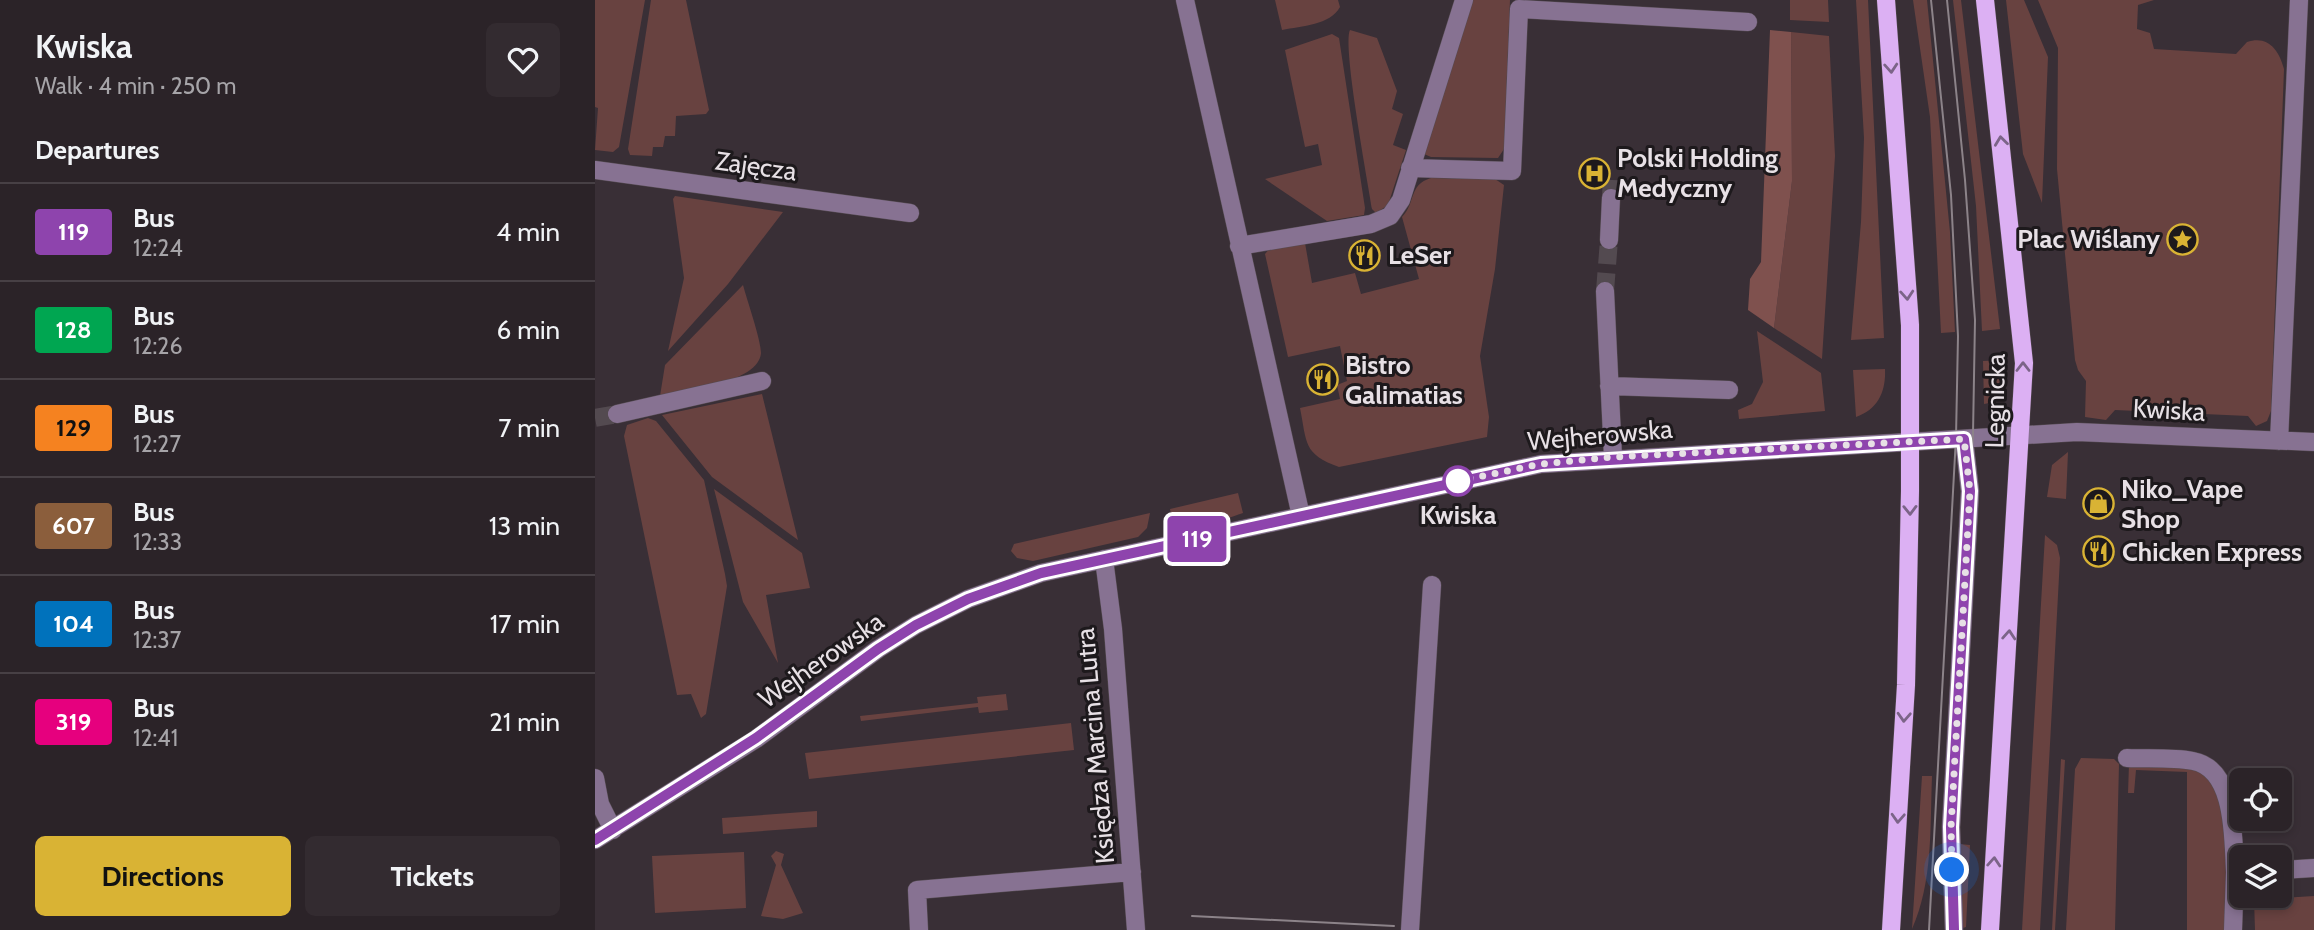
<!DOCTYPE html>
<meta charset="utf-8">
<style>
:root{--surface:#2b2328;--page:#332b30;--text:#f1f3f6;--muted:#a6a4a8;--line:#474045;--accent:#d9b334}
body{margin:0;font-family:Cabin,sans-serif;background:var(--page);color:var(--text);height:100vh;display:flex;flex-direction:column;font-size:26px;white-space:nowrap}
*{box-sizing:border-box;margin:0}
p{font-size:23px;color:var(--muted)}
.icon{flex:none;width:38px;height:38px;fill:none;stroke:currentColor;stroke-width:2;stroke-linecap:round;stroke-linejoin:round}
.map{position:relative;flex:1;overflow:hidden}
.details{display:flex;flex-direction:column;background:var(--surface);width:595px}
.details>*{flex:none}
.badge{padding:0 14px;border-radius:5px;font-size:24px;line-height:46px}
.controls{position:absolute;left:1634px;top:768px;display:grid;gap:14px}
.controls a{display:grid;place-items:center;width:63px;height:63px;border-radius:10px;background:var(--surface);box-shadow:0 4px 10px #0003,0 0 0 2px var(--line);font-size:35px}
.you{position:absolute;width:35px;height:35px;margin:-18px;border:5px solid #fff;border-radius:50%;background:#1a73e8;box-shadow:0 0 0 10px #1a73e833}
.map>.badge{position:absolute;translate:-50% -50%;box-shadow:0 0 0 4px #fff}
h2{padding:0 35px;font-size:26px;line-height:63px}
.round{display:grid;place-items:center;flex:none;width:74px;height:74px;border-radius:10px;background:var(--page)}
.headline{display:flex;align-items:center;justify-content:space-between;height:119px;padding:0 35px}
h1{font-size:33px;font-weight:800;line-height:52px}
.button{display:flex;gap:14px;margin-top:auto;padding:14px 35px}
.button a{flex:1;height:80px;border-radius:10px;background:var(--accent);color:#111;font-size:28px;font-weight:800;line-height:80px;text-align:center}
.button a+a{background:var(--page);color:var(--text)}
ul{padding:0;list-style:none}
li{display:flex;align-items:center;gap:21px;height:98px;padding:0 35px;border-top:2px solid var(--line)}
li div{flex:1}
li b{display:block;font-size:26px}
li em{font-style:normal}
li .badge{min-width:77px;font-weight:700;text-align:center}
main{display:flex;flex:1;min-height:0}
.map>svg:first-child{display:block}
.green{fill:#684240}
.forest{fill:#7f514e}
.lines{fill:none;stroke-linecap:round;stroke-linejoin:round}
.minor-tunnel{stroke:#534a50;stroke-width:18;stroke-dasharray:18 9;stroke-linecap:butt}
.minor-casing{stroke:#554b52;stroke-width:19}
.major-casing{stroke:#554b52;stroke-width:19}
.minor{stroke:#877292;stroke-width:18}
.major{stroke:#dcb0f3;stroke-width:18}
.tram{stroke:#8c8389;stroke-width:2}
.oneway{stroke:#7c6488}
.line-casing{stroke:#fff;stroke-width:16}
.line{stroke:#8e44ad;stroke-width:10}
.walk{stroke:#e7e0e5;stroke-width:7;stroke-dasharray:0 12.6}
.stop-dot{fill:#fff;stroke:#8e44ad;stroke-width:3.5}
.labels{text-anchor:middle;stroke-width:6;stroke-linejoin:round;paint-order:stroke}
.poi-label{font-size:26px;font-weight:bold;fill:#e7e0e5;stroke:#1d191c;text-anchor:start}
.street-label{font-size:26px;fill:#e7e0e5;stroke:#1d191c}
.stop-label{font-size:26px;font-weight:bold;fill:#e7e0e5;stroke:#1d191c}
</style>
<main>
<section class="details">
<div class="headline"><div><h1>Kwiska</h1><p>Walk · 4 min · 250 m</p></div><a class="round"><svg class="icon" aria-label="heart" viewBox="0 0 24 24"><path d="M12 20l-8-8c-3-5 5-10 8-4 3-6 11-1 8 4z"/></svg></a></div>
<h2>Departures</h2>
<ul>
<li><span class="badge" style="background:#8e44ad;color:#fff">119</span><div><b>Bus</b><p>12:24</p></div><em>4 min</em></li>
<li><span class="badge" style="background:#00a651;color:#fff">128</span><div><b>Bus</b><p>12:26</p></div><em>6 min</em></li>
<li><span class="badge" style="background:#f58220;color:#111">129</span><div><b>Bus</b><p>12:27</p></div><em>7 min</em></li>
<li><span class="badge" style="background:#8b5e3c;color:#fff">607</span><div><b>Bus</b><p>12:33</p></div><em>13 min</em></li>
<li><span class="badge" style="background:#0072bc;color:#fff">104</span><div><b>Bus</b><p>12:37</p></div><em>17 min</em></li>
<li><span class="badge" style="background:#e6007e;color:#fff">319</span><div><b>Bus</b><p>12:41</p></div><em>21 min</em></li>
</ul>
<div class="button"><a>Directions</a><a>Tickets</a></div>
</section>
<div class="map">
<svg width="1719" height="930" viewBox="0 0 1719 930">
<rect width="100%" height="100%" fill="#392f36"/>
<!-- green -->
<path class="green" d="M0,0H50L24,147L18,152L0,150L3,108L0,107Z
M56,0H91L114,110L111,114L81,116L80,136H70L68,147H58L57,156L35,155L33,149Z
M680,0H743L745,7C735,25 707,26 687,30Z
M878,0H915L909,149L903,158L836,157L829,154Z
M1195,0H1233L1234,22L1195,20Z
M1261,0H1273L1289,338L1256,340L1266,222L1269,138Z
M1318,0H1332L1355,232L1360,332L1346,333L1335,117Z
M1358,0H1366L1405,329L1387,331L1381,206Z
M1411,0H1429L1453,57L1447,203L1428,154Z
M1443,0H1559L1543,5L1542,29L1555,33L1559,49L1641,54L1652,42C1673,35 1684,50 1689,69L1676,411L1672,421L1661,426L1653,416L1520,410L1511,420L1490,417L1491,381L1483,370L1480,360L1462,169L1463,48Z
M755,30L782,38L802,91L797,109L808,114L798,145L811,150L793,205L781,213L777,209C773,182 747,45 755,30Z
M1196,32L1234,36L1240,156L1227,359L1179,328L1197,181Z
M737,34L744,38L770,208L769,215L732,221L670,179L727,165L723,144L710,147L690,50Z
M836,178L900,179L909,185L900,269L885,356L894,417L892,437L744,467C708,454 712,443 705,408L745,399L742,385L752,381L745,346L693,357L670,254L675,248L710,243L717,283L760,273L766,294L824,279L807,217C821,203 813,185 836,178Z
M80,196L188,212L133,284L73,351L89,278L78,199Z
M148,285C152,300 166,340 166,353C164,383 88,391 65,396L70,365Z
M1162,331L1226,373L1230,411L1144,419L1143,410L1157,404L1168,382Z
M1408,360C1409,379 1412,400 1389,404L1388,361Z
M1290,369C1291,392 1283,409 1261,417L1258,370Z
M167,394L203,540L117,477L67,415Z
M53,418L61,421L109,480L130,574L132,586L111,714L106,718L96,694L82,695L29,436L32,425Z
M1473,452L1471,499L1452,497L1457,465Z
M119,489L207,553L215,588L171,595L183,663L148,602Z
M643,493L648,513C630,519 578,540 575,509Z
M555,513L552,528L543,537L438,561L422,558L416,551L419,544Z
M1450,535L1462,545L1465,558L1445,930H1427Z
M411,694L413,710L384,713L383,707L266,721L265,716L383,703L382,697Z
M476,723L479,750L214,779L210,753Z
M1486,758L1519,759L1524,764L1520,930H1471L1480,769Z
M1466,759L1470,760L1460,930H1457Z
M1534,764L1600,767L1613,777L1633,808L1630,930H1592V772L1541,770L1539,793H1533Z
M1327,776H1337C1335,827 1338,882 1317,929Z
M222,811V827L128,834L127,818Z
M1364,844L1375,845L1371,927L1368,928Z
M181,851L189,854L186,865L208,913L188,919L166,916L181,865L176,856Z
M149,852L151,908L60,913L57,856Z
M1719,896V930H1660L1659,900Z"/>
<!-- forest -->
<path class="forest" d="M1175,30L1196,32L1197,181L1179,328L1153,310L1155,279L1166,262Z"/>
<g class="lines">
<!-- minor-tunnel -->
<path class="minor-tunnel" d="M1016,198L1017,172
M1010,291L1014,240
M0,418L22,414"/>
<defs>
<path id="minor" d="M590,0L706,516
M815,168L917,171L924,9L1153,22
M0,170L315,213
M1014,240L1016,198
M644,246L776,224L795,216L806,200L869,0
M1010,291L1018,457
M1014,386L1134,390
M22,414L167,381
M1684,441L1704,0
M509,559L518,629L541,930
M1532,758C1553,759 1577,757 1598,761C1641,769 1638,840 1640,872
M0,778L5,804L18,830
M0,840L161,739L283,649L321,625L373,599L446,573L946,464L1482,432L1719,442
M1685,870L1719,868
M324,930L322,890L537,872
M815,930L837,585
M1359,930L1356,827L1375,491L1369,439
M1638,930L1640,872H1647"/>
<path id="major" d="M1291,0L1315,325V491L1311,685L1296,930
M1390,0L1429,363L1395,930"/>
</defs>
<!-- minor casing -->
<use href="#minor" class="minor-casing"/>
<!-- major casing -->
<use href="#major" class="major-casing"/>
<!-- minor -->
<use href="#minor" class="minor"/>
<!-- major -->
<use href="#major" class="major"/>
<!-- tram -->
<path class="tram" d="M1352,0L1370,180L1380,320L1378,434L1352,930
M597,916L799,926
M1334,930L1361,437L1363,336L1356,195L1336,0"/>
</g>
<!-- one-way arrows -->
<defs><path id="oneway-chevron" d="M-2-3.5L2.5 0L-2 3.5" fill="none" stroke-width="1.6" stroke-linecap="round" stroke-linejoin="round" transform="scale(1.75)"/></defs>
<g class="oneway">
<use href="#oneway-chevron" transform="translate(1296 68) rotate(86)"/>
<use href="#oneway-chevron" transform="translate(1406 141) rotate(-97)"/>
<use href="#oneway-chevron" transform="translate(1312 295) rotate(86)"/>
<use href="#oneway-chevron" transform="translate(1428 367) rotate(-90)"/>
<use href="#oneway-chevron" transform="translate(1315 510) rotate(89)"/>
<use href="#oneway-chevron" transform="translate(1414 635) rotate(-86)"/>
<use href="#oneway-chevron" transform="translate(1309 717) rotate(93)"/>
<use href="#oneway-chevron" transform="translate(1303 818) rotate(93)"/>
<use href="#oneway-chevron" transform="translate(1399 862) rotate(-86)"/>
</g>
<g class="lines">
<defs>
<path id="line" d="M0,840L161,738L283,649L321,625L373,599L446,573L946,464L1369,439L1375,491L1356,827L1359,930"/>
</defs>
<!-- line casing -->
<use href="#line" class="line-casing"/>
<!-- line -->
<use href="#line" class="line"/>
<!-- walk -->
<path class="walk" d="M863,481L946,464L1018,457L1369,439L1375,491L1356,827L1357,870"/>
</g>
<!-- icons -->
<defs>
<symbol id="hospital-ring" viewBox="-11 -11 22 22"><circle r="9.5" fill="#1d191c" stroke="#d9b334" stroke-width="1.5"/><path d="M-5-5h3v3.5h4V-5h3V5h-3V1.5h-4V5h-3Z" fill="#d9b334"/></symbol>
<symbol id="sight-ring" viewBox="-11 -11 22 22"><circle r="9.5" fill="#1d191c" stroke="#d9b334" stroke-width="1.5"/><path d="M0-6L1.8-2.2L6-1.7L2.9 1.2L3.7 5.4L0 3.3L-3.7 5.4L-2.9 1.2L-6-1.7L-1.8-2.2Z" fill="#d9b334"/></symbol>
<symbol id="restaurant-ring" viewBox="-11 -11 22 22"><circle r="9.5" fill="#1d191c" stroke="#d9b334" stroke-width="1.5"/><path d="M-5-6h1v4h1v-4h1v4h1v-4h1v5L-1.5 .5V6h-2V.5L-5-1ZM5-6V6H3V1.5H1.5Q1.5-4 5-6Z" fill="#d9b334"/></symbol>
<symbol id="shop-ring" viewBox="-11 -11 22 22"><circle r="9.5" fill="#1d191c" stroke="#d9b334" stroke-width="1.5"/><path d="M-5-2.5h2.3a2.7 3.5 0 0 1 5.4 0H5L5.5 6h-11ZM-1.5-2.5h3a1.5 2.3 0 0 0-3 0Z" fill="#d9b334"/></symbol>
</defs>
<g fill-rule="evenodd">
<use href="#hospital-ring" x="982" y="156" width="35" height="35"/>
<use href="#sight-ring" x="1570" y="222" width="35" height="35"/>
<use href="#restaurant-ring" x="752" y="238" width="35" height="35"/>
<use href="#restaurant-ring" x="710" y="362" width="35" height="35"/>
<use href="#shop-ring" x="1486" y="486" width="35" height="35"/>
<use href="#restaurant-ring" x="1486" y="534" width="35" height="35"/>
</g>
<!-- markers -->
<circle class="stop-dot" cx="863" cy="481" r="14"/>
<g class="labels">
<!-- poi labels -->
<g class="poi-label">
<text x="1022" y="167">Polski Holding<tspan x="1022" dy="30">Medyczny</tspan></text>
<text x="1565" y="248" text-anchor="end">Plac Wiślany</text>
<text x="793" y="264">LeSer</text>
<text x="750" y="374">Bistro<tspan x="750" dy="30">Galimatias</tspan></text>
<text x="1526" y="498">Niko_Vape<tspan x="1526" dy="30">Shop</tspan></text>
<text x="1527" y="561">Chicken Express</text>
</g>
<!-- street labels -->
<g class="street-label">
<text transform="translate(161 166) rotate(8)" y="9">Zajęcza</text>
<text transform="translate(1400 401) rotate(-89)" y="9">Legnicka</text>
<text transform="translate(1574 410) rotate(3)" y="9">Kwiska</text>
<text transform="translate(1005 435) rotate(-5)" y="9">Wejherowska</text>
<text transform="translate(226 660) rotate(-35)" y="9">Wejherowska</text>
<text transform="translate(500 746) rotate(-95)" y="9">Księdza Marcina Lutra</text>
</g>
<!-- stop labels -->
<g class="stop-label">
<text x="863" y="524">Kwiska</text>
</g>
</g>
</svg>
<div class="controls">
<a><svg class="icon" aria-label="locate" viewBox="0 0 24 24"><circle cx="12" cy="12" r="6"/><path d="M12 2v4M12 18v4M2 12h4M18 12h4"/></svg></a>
<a><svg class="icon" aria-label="layers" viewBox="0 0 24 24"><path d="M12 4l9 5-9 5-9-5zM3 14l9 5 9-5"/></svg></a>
</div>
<div class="you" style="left:1357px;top:870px"></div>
<b class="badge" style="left:602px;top:539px;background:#8e44ad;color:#fff">119</b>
</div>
</main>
